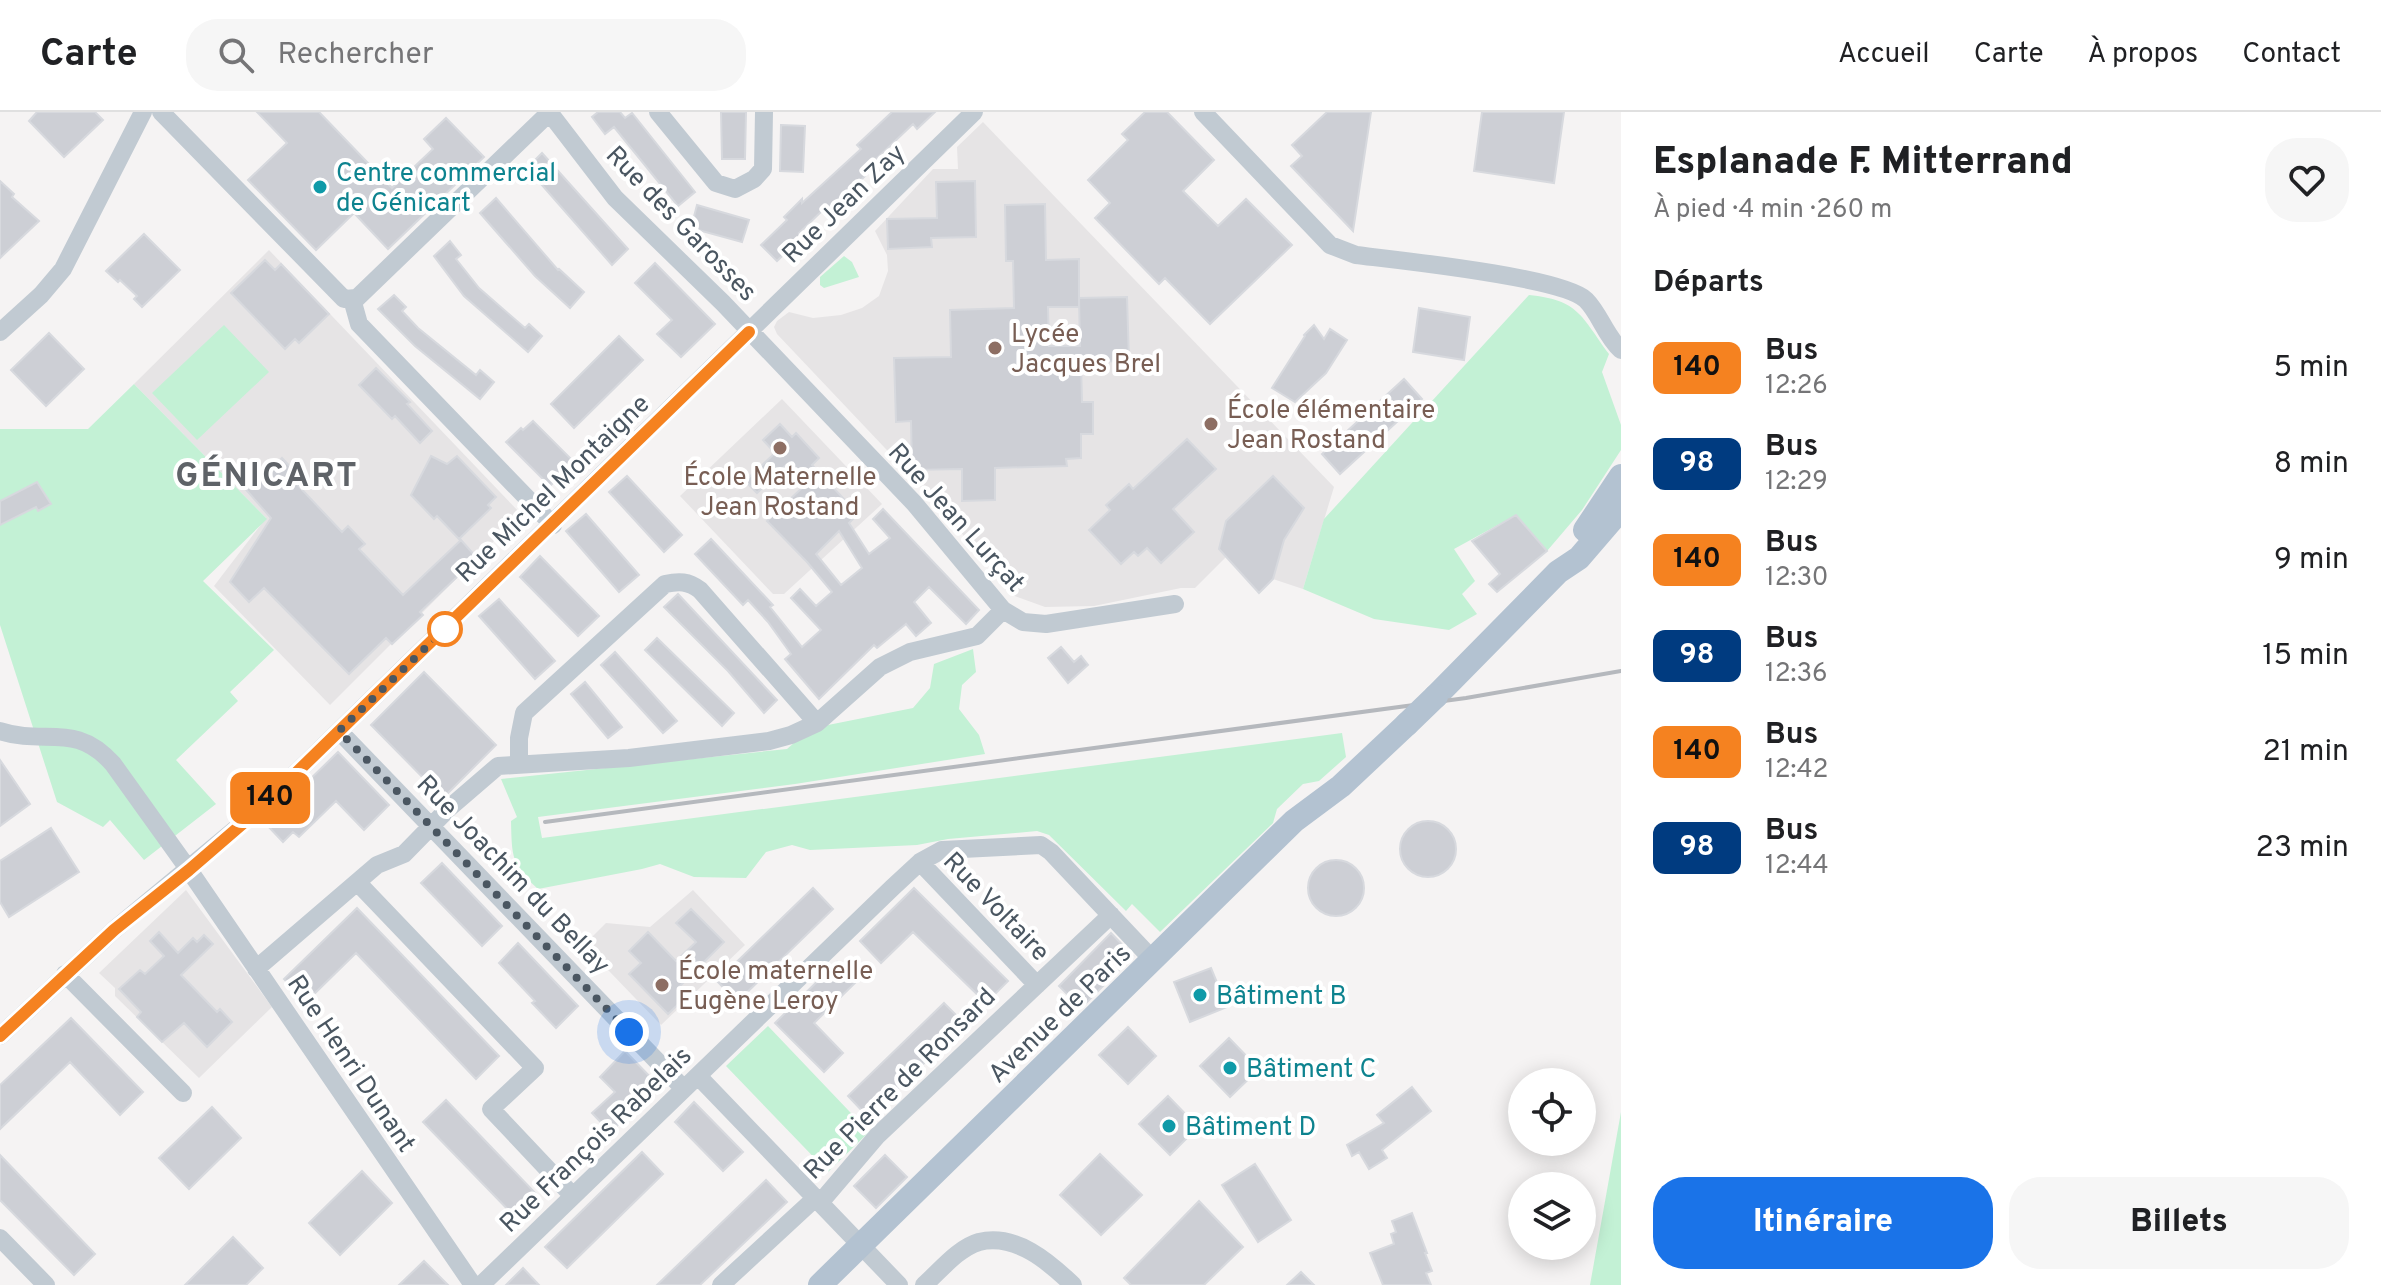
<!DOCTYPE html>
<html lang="fr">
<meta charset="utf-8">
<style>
:root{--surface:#fff;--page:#f6f6f6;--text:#202124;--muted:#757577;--line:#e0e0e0;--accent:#1a73e8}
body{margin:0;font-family:Overpass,sans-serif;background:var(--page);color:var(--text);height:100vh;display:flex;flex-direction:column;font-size:30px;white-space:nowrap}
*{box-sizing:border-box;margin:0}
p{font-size:26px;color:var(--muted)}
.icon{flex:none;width:44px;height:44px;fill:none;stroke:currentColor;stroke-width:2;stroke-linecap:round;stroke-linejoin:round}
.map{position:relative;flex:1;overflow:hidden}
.side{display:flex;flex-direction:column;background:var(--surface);width:760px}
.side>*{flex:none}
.badge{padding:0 16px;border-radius:12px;font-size:28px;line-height:52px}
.tools{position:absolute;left:1508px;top:956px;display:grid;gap:16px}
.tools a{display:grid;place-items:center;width:88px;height:88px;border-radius:50%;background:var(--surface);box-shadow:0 4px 20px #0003;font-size:40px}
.you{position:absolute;width:40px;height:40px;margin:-20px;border:6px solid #fff;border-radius:50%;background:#1a73e8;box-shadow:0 0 0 12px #1a73e833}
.map>.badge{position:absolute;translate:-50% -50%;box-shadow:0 0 0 4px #fff}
h2{padding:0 32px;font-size:30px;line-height:72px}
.round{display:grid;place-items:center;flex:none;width:84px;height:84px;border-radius:32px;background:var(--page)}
.summary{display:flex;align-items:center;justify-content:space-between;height:136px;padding:0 32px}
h1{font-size:38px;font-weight:800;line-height:60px}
.cta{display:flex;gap:16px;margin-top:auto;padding:16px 32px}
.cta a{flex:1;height:92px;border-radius:32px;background:var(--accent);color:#fff;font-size:32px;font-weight:800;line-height:92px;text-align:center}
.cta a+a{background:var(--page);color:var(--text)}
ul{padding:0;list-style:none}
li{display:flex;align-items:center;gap:24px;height:96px;padding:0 32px}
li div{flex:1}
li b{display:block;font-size:30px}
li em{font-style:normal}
li .badge{min-width:88px;font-weight:700;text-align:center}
header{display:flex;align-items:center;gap:48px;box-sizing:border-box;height:112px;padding:0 40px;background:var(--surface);border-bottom:2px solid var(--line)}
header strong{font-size:38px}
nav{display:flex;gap:44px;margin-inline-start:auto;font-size:28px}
.search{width:560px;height:72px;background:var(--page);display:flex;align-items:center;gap:20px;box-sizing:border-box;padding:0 28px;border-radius:32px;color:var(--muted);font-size:30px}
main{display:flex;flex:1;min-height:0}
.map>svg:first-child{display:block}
.education{fill:#e6e4e5}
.green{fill:#c3f1d5}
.building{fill:#cdcfd5;stroke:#d7d9de;stroke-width:2;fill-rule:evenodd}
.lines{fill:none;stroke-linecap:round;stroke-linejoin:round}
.minor{stroke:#c1cad2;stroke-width:18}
.major{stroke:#b3c2d1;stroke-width:24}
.rail{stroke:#b5b8bd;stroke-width:4}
.major-bridge{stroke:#b3c2d1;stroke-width:24}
.line-casing{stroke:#fff;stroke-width:18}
.line{stroke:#f58220;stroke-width:12}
.walk{stroke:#4a5661;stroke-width:8;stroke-dasharray:0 14.4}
.culture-dot{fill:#0f9aa8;stroke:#fff;stroke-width:3}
.education-dot{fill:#8d6e63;stroke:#fff;stroke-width:3}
.stop-dot{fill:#fff;stroke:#f58220;stroke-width:4}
.labels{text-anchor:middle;stroke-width:8;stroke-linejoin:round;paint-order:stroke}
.culture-label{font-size:26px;fill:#0d838f;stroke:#fff;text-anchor:start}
.street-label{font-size:26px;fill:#4a5661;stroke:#fff}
.education-label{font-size:26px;fill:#785e54;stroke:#fff;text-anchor:start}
.district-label{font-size:34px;font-weight:bold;letter-spacing:2px;fill:#5f6368;stroke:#fff}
</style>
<header>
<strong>Carte</strong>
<div class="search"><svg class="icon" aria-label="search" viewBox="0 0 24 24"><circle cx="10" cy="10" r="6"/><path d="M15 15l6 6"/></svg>Rechercher</div>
<nav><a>Accueil</a><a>Carte</a><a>À propos</a><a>Contact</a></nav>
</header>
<main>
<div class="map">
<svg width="1621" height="1173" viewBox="0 0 1621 1173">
<rect width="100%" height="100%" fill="#f5f3f3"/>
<!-- education -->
<path class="education" d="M983,10L1334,375L1303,477L1273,467L1259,481L1226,445L1195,476H1181L1094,494L1045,495L1012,483L937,391L777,222L774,215L777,209L789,200L813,206L841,203L862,196L879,184L888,159L887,143L875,119L933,57H958L957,35Z
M269,138L521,402L330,593L214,474L266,406L134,272Z
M782,287L882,392L784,482H773L680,384Z
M186,778L272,895L199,966L115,884V876L99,861Z
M693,778L745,833L661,913L584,833L606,811L650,815Z"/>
<!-- green -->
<path class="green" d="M844,144L852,150L859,165L824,176L820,173V165Z
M1529,183C1579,188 1581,204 1609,242L1602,260L1621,313V338L1582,398L1547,439L1516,403L1454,437L1475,469L1462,482L1477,502L1449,518L1374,507L1303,477L1324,407Z
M224,213L269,260L197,328L152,281Z
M134,272L267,407L203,469L274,538L230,580L238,589L176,648L216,692L144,748L110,708L103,715L57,690L0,513V317H88Z
M973,537L976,560L962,573L959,597L979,623L985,642L795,672L538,705L542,726L1342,621L1346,645L1319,669L1303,672L1277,697L1273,711L1160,820L1132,792L1126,799L1049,723L1037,719L948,727L917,733L810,738L792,733L766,740L746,766L694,765L660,752L642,757L538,777C511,752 512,745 511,709L517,705L501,667L787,637L803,623L828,613L913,596L930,576L934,552Z
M768,914L869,1020L828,1060L726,954Z
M1621,1000V1173H1590Z"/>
<!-- building -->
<path class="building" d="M37,0H95L103,8L64,45L29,9Z
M257,0H319L392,76L433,37L424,27L446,6L484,45L388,137L354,101L316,138L248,68L287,31Z
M598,0H620L625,6L632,1L695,80L678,94L614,15L605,22L592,5Z
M721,0H746L745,47H722Z
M892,0H935L917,17L913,12L873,50L876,53L828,101L824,97L799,121L802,125L777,149L761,133L787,108L784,105L802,87V91L861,37L857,33Z
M1145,0H1167L1214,48L1183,79L1218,114L1246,87L1292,133L1210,212L1165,166L1159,172L1095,106L1110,91L1088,68L1128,28L1122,22Z
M1327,0H1371L1353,119L1291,54L1302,44L1292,33Z
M1482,0H1564L1554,71L1474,59Z
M781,13L805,14L803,60L780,59Z
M542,41L628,137L612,153L527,56Z
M0,69L14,82L12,85L39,109L0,146Z
M975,69L976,125L931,126L932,135L888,137L887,107L937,106L936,70Z
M496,86L558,158L559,157L584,180L570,196L535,164L480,101Z
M1045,92L1046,148L1079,147V195H1048L1049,234H1080L1079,186L1127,185L1129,249L1081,250L1082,290H1093V322H1081V346L1066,347L1067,354L995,356V388L962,389V357L912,358L911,309L896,310L894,246L951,245L950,198L1014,196L1013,149H1006L1005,93Z
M697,93L749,108L742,130L691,116Z
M144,122L180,158L142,195L134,187L137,184L120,168L118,170L106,159Z
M450,129L461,143L456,147L479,176L525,216L529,212L542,224L528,240L464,184L434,144Z
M265,148L275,158L281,152L329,202L299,231L295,227L285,237L231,181Z
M655,151L715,212L681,245L657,222L672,208L635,171Z
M394,183L406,195L402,199L418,216L476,263L480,258L494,270L480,287L415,234L378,197Z
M1419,196L1470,205L1464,248L1413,240Z
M1314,213L1324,227L1330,217L1347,228L1326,261L1295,290L1272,276L1305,224L1304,223Z
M49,221L84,257L46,294L11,258Z
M619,224L643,248L574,316L551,292Z
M376,256L410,290L407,292L432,319L420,331L395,304L392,307L359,273Z
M1404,267L1422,287L1340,362L1322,342Z
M533,309L574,350L550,374L506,330L521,316L523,318Z
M780,312L792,325L796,321L819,346L812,353L858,402L849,411L869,442L890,426L873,407L883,397L979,498L966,512L929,475L914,490L931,511L916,524L906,512L877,536L874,533L819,587L785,547L791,542L768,510L748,488L743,493L695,442L711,427L773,493L770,495L802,535L821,518L791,486L800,477L816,494L832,480L807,450L767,409L804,374L785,354L757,381L745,369L775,341L763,328ZM839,419L862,456L841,473L816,442Z
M1187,327L1216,357L1173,397L1194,420L1161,451L1147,436L1138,444L1134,440L1121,452L1089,418L1110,398L1106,393L1129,372L1133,377Z
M431,344L447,352L457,344L496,385L488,393L491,396L459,427L437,404L434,407L411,383Z
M282,346L297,362L292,367L342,420L348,414L365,432L359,437L403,483L461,428L477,446L420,500L423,503L392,532L386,526L349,562L264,476L249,490L230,470L271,406L242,373L257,360L262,365Z
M627,364L682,423L664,440L609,380Z
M1273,364L1304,396L1284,428L1273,467L1259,481L1219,437L1226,409Z
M37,370L51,392L38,399L36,395L0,413V389Z
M586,402L639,463L619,480L566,419Z
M1516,403L1547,439L1497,480L1489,472L1500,462L1472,429Z
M540,444L599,504L578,524L520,465Z
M678,482L777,588L764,601L728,559L664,495Z
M499,487L555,549L535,567L479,504Z
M657,526L734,601L722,614L645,538Z
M1061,535L1074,550L1081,544L1088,553L1068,571L1048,546Z
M615,540L677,609L663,621L601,553Z
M424,560L496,633L443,686L371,613Z
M585,570L622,615L608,626L571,582Z
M338,640L389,693L364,718L336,689L299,725L293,720L283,730L265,711Z
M0,648L30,692L0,714Z
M1400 737a28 28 0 1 1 56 0a28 28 0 1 1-56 0Z
M51,716L79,760L9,805L0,790V749Z
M1308 776a28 28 0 1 1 56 0a28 28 0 1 1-56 0Z
M442,751L502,814L482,834L421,771Z
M813,776L833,797L737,890L717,869Z
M914,776L1008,869L986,891L913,820L881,851L860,829Z
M357,796L499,944L476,967L356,841L306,890L284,867Z
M691,797L724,830L678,876L686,885L668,902L629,862L641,851L629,839L648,820L676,849L696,830L676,811Z
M159,820L178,841L193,826L197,830L204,823L213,832L181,863L217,900L220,897L232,910L207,935L184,911L162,930L137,905L141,900L119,877L140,858L145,862L164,844L150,829Z
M1111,821L1133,844L1081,896L1059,874Z
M518,831L578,894L556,916L532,891L535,889L499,851Z
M837,850L856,870L814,911L843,941L824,960L775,911Z
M1211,856L1227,895L1190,910L1174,870Z
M944,891L965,912L868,1005L848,984Z
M71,906L143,980L120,1003L70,950L0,1017V973Z
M1128,915L1156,944L1128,972L1099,943Z
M1229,926L1259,957L1230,985L1200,954Z
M625,939L661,976L623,1013L620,1010L611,1021L592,1001L615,980L600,965Z
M1412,975L1431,999L1382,1038L1387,1046L1369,1057L1359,1040L1352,1044L1347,1033L1384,1011L1377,1003Z
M1168,984L1198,1015L1170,1043L1139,1012Z
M446,988L539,1085L517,1107L423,1010Z
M694,990L743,1040L723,1059L675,1010Z
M212,995L241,1026L189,1077L159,1046Z
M642,1040L663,1062L567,1156L545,1135Z
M1100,1042L1142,1083L1101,1123L1060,1083Z
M0,1043L95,1142L74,1163L0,1088Z
M885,1043L907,1065L876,1096L854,1074Z
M1255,1052L1291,1108L1258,1130L1222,1073Z
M362,1059L392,1091L340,1143L309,1111Z
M766,1068L787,1090L700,1173H657Z
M1199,1089L1243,1135L1204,1173H1131L1124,1166Z
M1412,1101L1427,1141H1425L1432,1159L1426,1161L1431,1173H1383L1370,1141L1394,1132L1391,1122L1396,1120L1392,1109Z
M233,1125L263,1156L246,1173H185Z
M424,1149L448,1173H399Z
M523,1156L539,1173H506Z
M1301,1160L1314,1173H1287Z"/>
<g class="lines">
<!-- minor -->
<path class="minor" d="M161,0L344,187L357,186L549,1
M549,0L615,86L723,191L914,391L1003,498L1023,510L1046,512L1175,492
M658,0L716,71L735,77L754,67L763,57L764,0
M1203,0L1330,133L1356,143C1396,148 1563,165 1586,188C1600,202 1605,223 1621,238
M352,187L359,212L553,413
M0,220L41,183L63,157L143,0
M0,619C45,634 75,609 113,652L189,758L473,1173
M339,619L684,977
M519,653V626L524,601L665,472C679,469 688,469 700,478L817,611
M920,750L1037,873
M358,771L535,956L491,997L573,1084
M256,857L377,753L404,742L448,697L498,654L629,646L769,629L791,623L817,611L880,555L910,540L977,524L1003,498
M65,862L183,981
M0,924L114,818L255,701L974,0
M698,964L899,1173
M0,1126L46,1173
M481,1173L892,776L920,750L942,738L1041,733L1051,740L1153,848
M721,1173L810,1091L825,1085L877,1024L1111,803
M924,1173C940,1159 958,1136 979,1130C1016,1121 1049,1150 1073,1173"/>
<!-- major -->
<path class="major" d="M1585,418L1621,364
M1436,584L1558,460L1579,446L1621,397
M820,1173L1294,709L1341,674L1407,612"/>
<!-- rail -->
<path class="rail" d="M545,710L1466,586L1621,559"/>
<!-- major-bridge -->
<path class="major-bridge" d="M1407,612L1436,584"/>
</g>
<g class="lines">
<defs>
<path id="line" d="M0,924L114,818L189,758L255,701L749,220"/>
</defs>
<!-- line casing -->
<use href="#line" class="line-casing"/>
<!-- line -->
<use href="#line" class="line"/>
<!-- walk -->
<path class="walk" d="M445,517L339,619L629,920"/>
</g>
<!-- markers -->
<g class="culture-dot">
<circle cx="320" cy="75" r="8"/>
<circle cx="1200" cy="883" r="8"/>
<circle cx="1230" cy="956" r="8"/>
<circle cx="1169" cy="1014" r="8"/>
</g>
<g class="education-dot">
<circle cx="995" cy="236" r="8"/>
<circle cx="1211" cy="312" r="8"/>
<circle cx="780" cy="336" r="8"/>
<circle cx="662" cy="873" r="8"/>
</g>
<circle class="stop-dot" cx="445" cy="517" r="16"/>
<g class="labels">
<!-- culture labels -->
<g class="culture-label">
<text x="336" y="69">Centre commercial<tspan x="336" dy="30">de Génicart</tspan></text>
<text x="1216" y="892">Bâtiment B</text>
<text x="1246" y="965">Bâtiment C</text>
<text x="1185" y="1023">Bâtiment D</text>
</g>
<!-- street labels -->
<g class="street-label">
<text transform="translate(843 91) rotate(-44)" y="9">Rue Jean Zay</text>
<text transform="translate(682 111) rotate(46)" y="9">Rue des Garosses</text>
<text transform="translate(552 376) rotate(-44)" y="9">Rue Michel Montaigne</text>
<text transform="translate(957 405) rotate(48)" y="9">Rue Jean Lurçat</text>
<text transform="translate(514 762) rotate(46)" y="9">Rue Joachim du Bellay</text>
<text transform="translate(997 794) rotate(46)" y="9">Rue Voltaire</text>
<text transform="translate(1059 901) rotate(-44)" y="9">Avenue de Paris</text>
<text transform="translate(352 951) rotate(56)" y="9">Rue Henri Dunant</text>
<text transform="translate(899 971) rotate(-45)" y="9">Rue Pierre de Ronsard</text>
<text transform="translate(595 1027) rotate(-44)" y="9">Rue François Rabelais</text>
</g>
<!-- education labels -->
<g class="education-label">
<text x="1011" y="230">Lycée<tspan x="1011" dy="30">Jacques Brel</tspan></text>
<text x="1227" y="306">École élémentaire<tspan x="1227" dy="30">Jean Rostand</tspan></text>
<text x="780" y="373" text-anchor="middle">École Maternelle<tspan x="780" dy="30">Jean Rostand</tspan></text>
<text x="678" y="867">École maternelle<tspan x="678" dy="30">Eugène Leroy</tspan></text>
</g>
<!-- district labels -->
<g class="district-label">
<text x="267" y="374">GÉNICART</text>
</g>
</g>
</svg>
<div class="tools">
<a><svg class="icon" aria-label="locate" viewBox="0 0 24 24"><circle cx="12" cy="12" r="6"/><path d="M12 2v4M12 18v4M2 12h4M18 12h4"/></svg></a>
<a><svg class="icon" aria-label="layers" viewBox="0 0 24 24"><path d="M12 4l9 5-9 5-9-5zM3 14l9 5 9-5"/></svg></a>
</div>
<div class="you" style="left:629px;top:920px"></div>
<b class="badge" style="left:270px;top:686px;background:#f58220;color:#111">140</b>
</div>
<section class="side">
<div class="summary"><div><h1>Esplanade F. Mitterrand</h1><p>À pied · 4 min · 260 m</p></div><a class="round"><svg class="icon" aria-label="heart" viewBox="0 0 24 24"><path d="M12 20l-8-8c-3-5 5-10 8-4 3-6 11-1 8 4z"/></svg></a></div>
<h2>Départs</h2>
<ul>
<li><span class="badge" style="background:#f58220;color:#111">140</span><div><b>Bus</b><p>12:26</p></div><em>5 min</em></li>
<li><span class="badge" style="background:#003b80;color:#fff">98</span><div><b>Bus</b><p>12:29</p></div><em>8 min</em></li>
<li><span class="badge" style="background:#f58220;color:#111">140</span><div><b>Bus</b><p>12:30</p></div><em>9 min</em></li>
<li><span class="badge" style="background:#003b80;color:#fff">98</span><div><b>Bus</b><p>12:36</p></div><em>15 min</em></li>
<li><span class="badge" style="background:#f58220;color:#111">140</span><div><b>Bus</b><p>12:42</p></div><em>21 min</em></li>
<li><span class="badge" style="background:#003b80;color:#fff">98</span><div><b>Bus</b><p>12:44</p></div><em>23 min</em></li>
</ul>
<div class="cta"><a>Itinéraire</a><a>Billets</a></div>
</section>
</main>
